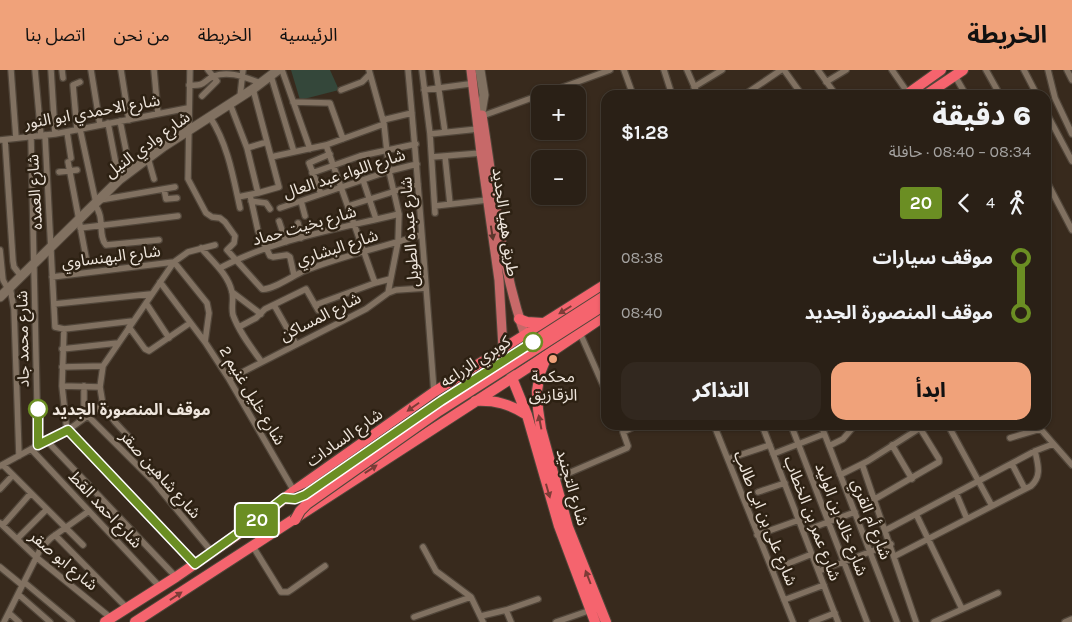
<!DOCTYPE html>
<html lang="ar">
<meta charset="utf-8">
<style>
:root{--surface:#2a2016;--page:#32281f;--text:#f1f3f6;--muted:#a5a3a1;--line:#463e35;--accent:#f0a27a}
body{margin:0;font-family:Karla,"Noto Sans Arabic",sans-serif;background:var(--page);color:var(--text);direction:rtl;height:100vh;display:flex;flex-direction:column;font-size:19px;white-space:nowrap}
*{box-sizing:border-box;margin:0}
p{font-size:16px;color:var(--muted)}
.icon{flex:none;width:28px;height:28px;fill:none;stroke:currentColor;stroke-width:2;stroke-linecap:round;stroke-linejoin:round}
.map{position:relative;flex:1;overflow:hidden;direction:ltr}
.side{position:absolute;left:601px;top:20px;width:450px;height:340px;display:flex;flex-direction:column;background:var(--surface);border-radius:15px;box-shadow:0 1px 4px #0004,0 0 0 1px var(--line);direction:rtl}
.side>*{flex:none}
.badge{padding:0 10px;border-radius:4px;font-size:18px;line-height:32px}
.buttons{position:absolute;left:531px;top:15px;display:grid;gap:10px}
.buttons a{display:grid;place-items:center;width:55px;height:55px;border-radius:10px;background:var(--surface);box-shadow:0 1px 4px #0004,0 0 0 1px var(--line);font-size:25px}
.map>.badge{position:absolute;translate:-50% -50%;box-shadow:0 0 0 2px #fff}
.legs{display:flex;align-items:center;gap:8px;height:55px;padding:0 20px;font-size:16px}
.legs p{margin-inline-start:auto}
.headline{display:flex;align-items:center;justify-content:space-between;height:85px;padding:0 20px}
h1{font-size:28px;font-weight:800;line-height:38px}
.primary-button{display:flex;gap:10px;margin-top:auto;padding:10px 20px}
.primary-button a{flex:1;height:58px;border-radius:15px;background:var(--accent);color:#111;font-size:20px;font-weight:800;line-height:58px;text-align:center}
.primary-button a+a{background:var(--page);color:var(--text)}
ul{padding:0 20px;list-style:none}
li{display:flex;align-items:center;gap:18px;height:55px;font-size:19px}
li i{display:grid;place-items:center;width:8px;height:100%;margin:0 6px;background:currentColor}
li i::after{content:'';width:12px;height:12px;margin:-6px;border:4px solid;border-radius:50%;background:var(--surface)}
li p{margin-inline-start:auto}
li:first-child i{background:linear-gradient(#0000 50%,currentColor 0)}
li:last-child i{background:linear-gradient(currentColor 50%,#0000 0)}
header{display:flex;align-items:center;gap:30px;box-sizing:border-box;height:70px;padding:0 25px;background:var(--accent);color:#111}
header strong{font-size:24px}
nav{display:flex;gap:28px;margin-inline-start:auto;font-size:18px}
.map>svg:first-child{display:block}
.green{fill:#34473a}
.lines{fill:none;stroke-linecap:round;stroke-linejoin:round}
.street-casing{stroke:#51463a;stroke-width:8}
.secondary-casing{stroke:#51463a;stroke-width:11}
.primary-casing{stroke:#51463a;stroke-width:11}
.highway-casing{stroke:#51463a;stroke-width:12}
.street{stroke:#817161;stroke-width:5.5}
.secondary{stroke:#817161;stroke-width:9}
.primary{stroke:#c76969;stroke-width:9}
.highway{stroke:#f5646e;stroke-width:10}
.highway-bridge-casing{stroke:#51463a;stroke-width:12;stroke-linecap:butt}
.highway-bridge{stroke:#f5646e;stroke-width:10}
.oneway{fill:#5b372d}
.oneway2{fill:#7d3c37}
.line-1-casing{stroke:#fff;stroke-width:11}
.line-1{stroke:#6b8e23;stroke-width:8}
.stop-1-dot{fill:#fff;stroke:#6b8e23;stroke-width:2.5}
.poi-dot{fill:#f0a27a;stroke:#2d2113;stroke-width:2}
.labels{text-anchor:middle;stroke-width:5;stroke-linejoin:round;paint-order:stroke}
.street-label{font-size:16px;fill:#efe6dd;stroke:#2d2113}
.poi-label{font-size:16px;fill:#efe6dd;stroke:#2d2113}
.stop-label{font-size:16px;font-weight:bold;fill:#efe6dd;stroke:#2d2113;text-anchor:start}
</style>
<header>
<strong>الخريطة</strong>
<nav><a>الرئيسية</a><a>الخريطة</a><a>من نحن</a><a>اتصل بنا</a></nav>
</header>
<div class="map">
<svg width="1072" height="552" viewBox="0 0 1072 552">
<rect width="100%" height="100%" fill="#382a1d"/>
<!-- green -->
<path class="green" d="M291,0H330L339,20L300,30Z"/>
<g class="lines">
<defs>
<path id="street" d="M11,0L16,68
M35,0L41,66
M51,0L55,64
M62,0L63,8
M91,0L100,55
M121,0L129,50
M154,0L158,44
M190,0L188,109L206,143L212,147L220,148L225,152L235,166L234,173L227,180L262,219C271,221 294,205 304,201C342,186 382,177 421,165
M282,0L310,79
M369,0L384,54L389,101L399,144L398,172L388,223
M408,0C418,107 426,214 434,322
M422,0L430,64L435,143
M436,0L445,62
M624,0L633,25
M664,0L672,25
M687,0L698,25
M784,0L802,25
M818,0L836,25
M892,0L908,23
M986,0L1000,25
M1024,0L1037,25
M1048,0L1055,28L1072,64
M1067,0L1072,10
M271,6L294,82
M955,6L966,25
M826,12L846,0
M189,15C207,16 201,12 214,6C230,0 246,8 261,13
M694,17L722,0
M341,20L362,12L370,4
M424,20L469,14
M544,24L610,0
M744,25L781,0
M202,26L217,11L208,0
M240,27L243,0
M293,32L330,33L343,69
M230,34L247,78L258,123
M1046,42L1072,91
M482,46L540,25
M210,47C228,75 233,106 240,138
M383,50L412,43
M120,51L130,100
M108,53L119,110
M80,59L96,133
M77,60L73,15L80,12
M67,62L71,88
M430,64L478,59
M45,65L55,257L64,259L133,251
M31,67L38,375
M0,70L55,64L188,38
M5,70L13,191L14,197L21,206
M326,75L375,213
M247,78L267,72
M445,86L450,134
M271,87L326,75L384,54
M432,87L481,83
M148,88L154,109
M68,92L86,187
M59,102L77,100
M312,103L360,86L416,74
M363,110L376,149
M1046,110L1072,160
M164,119L166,129L177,128
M321,124L309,93L330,84
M250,125L258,161L270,186L273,187L287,185L290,187L294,205
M238,127L258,123L279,117L253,19
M100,130L175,117
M251,131L266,133L270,139
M301,131L305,146
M94,134C106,147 97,165 106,175L159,170
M348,136L418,114
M435,136L487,130
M280,138L389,101L417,94
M279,151L286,172
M298,153L301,168
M80,158L178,146
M201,178C212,191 228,204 232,222C234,229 231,237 233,245C239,262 251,277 261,291
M0,180L3,210L8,219
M220,198C275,169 338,159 399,144
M52,207L174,192L207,233L209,243L205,272L229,309L294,421
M160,212L205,272
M10,217L14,239L19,386
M232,222L261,244
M146,233L169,268
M54,234L151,224
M274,235L296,274
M315,235L375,213L390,209
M129,257L145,279L149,281L190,253
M239,257L256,248L265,239L306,219L318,240
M64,259L62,316L67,361
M580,263L606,322
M62,279L118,273
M62,297L103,296
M229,309L366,239L388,223L396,220L426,218
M62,316L100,317
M84,316V335L88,346L153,411L212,482
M714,355L793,552
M762,355L838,552
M791,355L867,552
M821,355L897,552
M948,355L992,436
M1037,355L1072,395
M68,360L195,494
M128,366L115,352L103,335L100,317L103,296L174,192L188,182L215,175
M1010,368L1040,359
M47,371L176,507
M44,373L68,360L103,335
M892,375L912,409
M829,376L843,369L855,355
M31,379L160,517
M773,384L824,364
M728,389L770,375
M862,394L916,552
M1012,394L1025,419
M3,395L83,475
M0,396L33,378
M840,405L868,391L920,358
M555,409L627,378L628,376L623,362L638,355
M0,419L13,405
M758,422L785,413
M956,423L967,449
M875,429L939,392V389L918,355
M916,444L962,539
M0,453L36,487L111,548
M3,455L31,423
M886,460L1035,381L1053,374
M804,461L855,442
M55,465L127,538
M757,465L799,450
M17,469L47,439
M252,475L281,522H288L291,520L325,496
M423,477L436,501L471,527L483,552
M895,486L1031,416C1042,406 1038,395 1035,381
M0,497L22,515
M772,500L812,484
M819,501L891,474
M24,512L72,552
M18,524L50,552
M784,530L824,515
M506,540L511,552
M9,543L19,552
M481,546L506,540L538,529
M414,547L471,527
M4,552L41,478L51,468L89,441
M556,552L591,540
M812,552L835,543
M934,552L998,523
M1065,552L1072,549"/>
<path id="secondary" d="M480,0L484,25L481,43
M0,227L119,110L163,77L253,19L278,0"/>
<path id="primary" d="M471,0L481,83L499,210L503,278L512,308
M482,45C495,124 501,206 531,281"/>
<path id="highway" d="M906,25L941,0
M926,25L963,0
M519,249L527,252L543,253
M547,286L540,303L537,321L538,339L541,359L568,457L606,552
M512,308L527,345L559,456L595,552
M475,331C495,330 510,334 527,345
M105,552L176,507L237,465L294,421L434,322L606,214
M135,552L535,293L606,245"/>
</defs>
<!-- street casing -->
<use href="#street" class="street-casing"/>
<!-- secondary casing -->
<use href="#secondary" class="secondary-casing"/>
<!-- primary casing -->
<use href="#primary" class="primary-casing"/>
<!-- highway casing -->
<use href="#highway" class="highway-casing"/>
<!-- street -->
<use href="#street" class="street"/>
<!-- secondary -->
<use href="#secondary" class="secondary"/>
<!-- primary -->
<use href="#primary" class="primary"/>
<!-- highway -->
<use href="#highway" class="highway"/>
<defs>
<path id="highway-bridge" d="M284,429H295L310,422L441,331L606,225
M295,450L300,441L307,434L439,341L606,234"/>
</defs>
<!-- highway-bridge casing -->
<use href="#highway-bridge" class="highway-bridge-casing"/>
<!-- highway-bridge -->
<use href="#highway-bridge" class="highway-bridge"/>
</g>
<!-- one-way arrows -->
<defs><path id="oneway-solid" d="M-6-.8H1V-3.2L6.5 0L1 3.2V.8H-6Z" transform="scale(1.25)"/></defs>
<use class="oneway" href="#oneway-solid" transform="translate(492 163) rotate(81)"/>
<g class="oneway2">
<use href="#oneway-solid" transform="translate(565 240) rotate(148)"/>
<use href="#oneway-solid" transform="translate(413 337) rotate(145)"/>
<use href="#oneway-solid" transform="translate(540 352) rotate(-101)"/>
<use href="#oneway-solid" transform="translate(371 399) rotate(-33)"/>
<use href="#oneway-solid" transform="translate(548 421) rotate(74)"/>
<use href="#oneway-solid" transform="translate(588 507) rotate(-111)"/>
<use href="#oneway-solid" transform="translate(176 526) rotate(-34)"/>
</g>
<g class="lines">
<defs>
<path id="line-1" d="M38,339V375L68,360L195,494L251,454L284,428L295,429L305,425L441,331L533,272"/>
</defs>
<!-- line-1 casing -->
<use href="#line-1" class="line-1-casing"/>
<!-- line-1 -->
<use href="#line-1" class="line-1"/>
</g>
<!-- markers -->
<g class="stop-1-dot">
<circle cx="533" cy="272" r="9"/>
<circle cx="38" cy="339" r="9"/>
</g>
<circle class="poi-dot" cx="553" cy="289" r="5"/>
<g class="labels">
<!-- street labels -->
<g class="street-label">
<text transform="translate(92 41) rotate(-10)" y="6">شارع الاحمدي ابو النور</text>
<text transform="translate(147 74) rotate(-36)" y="6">شارع وادي النيل</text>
<text transform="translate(344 103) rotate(-18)" y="6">شارع اللواء عبد العال</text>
<text transform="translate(34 122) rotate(-93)" y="6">شارع العمده</text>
<text transform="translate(506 152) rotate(82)" y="6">طريق ههيا الجديد</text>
<text transform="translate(304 155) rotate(-16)" y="6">شارع بخيت حماد</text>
<text transform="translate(409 162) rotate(-94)" y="6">شارع عبده الطويل</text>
<text transform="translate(337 177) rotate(-18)" y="6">شارع البشاري</text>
<text transform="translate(111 186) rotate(-7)" y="6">شارع البهنساوي</text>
<text transform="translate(320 246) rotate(-27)" y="6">شارع المساكن</text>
<text transform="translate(22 269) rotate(-91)" y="6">شارع محمد جاد</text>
<text transform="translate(475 291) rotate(-33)" y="6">كوبري الزراعه</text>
<text transform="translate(253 325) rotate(59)" y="6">شارع خليل غنيم 2</text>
<text transform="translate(344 367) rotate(-35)" y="6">شارع السادات</text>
<text transform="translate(161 404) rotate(48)" y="6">شارع شاهين صقر</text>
<text transform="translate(573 417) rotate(74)" y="6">شارع التجنيد</text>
<text transform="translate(106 439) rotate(47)" y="6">شارع احمد القط</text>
<text transform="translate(766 448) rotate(68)" y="6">شارع على بن ابى طالب</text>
<text transform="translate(813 448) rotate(69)" y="6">شارع عمر بن الخطاب</text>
<text transform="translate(842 449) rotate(69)" y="6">شارع خالد بن الوليد</text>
<text transform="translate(872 449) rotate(69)" y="6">شارع أم القري</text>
<text transform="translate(64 490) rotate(40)" y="6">شارع ابو صقر</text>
</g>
<!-- poi labels -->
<g class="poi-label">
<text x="553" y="312">محكمة<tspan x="553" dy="18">الزقازيق</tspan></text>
</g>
<!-- stop labels -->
<g class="stop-label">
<text x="52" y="345">موقف المنصورة الجديد</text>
</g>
</g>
</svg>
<div class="buttons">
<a>+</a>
<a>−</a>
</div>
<b class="badge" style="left:257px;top:450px;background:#6b8e23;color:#fff">20</b>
<section class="side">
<div class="headline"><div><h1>6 دقيقة</h1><p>08:34 – 08:40 · حافلة</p></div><b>$1.28</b></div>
<div class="legs"><svg class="icon" aria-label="walk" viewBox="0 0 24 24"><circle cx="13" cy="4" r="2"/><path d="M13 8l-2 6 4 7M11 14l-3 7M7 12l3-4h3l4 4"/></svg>4<svg class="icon" aria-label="back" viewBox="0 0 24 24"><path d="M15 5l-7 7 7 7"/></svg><b class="badge" style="background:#6b8e23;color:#fff">20</b></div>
<ul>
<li><i style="color:#6b8e23"></i><b>موقف سيارات</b><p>08:38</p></li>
<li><i style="color:#6b8e23"></i><b>موقف المنصورة الجديد</b><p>08:40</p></li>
</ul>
<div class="primary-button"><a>ابدأ</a><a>التذاكر</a></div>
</section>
</div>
